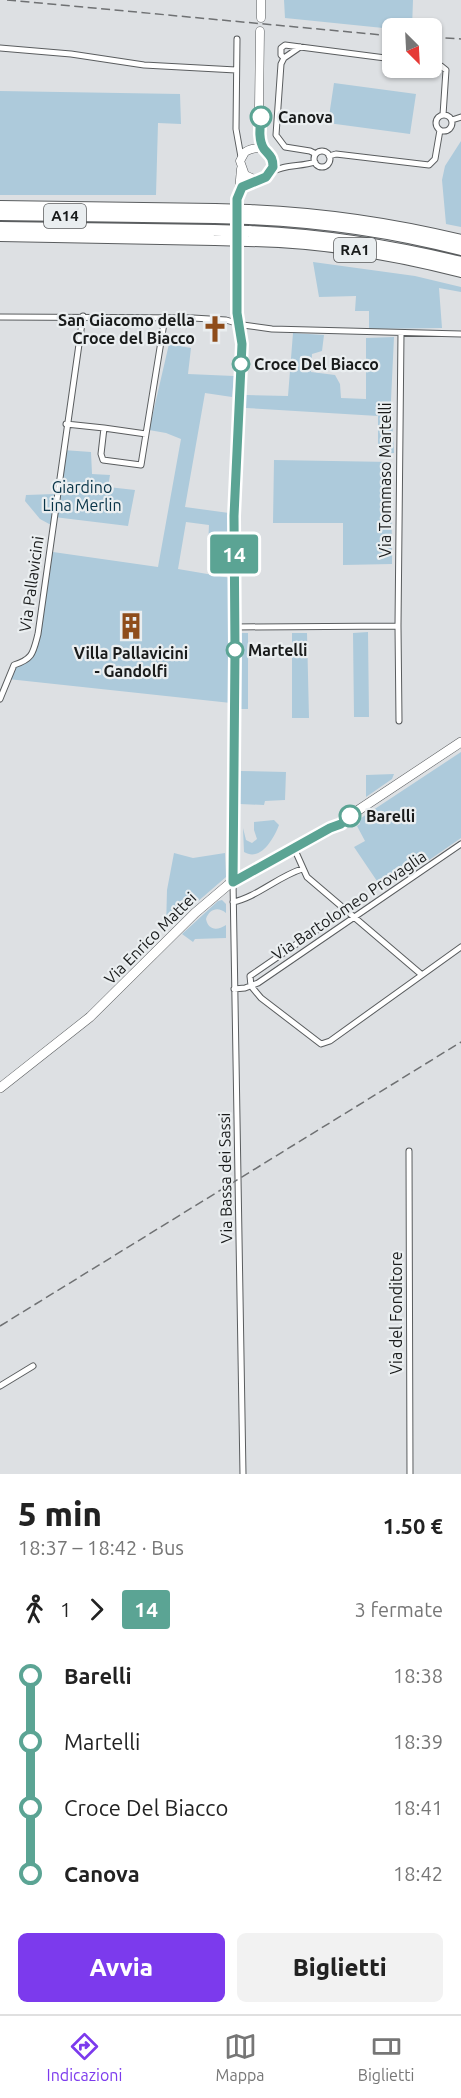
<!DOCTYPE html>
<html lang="it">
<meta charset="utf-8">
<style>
:root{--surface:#fff;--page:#f2f2f2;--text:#222;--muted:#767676;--line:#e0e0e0;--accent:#7c3aed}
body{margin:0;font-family:Ubuntu,sans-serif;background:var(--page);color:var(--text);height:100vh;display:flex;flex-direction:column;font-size:22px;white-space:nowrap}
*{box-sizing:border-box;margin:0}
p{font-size:20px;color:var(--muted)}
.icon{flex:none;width:33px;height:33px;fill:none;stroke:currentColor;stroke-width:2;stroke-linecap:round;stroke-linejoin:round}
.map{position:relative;height:1474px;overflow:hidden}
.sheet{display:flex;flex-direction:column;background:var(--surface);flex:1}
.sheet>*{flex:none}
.badge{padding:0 12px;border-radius:4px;font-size:21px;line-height:39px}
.needle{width:39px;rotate:156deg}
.buttons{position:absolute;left:382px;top:18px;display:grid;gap:12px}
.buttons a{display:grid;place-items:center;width:60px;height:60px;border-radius:9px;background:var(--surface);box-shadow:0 2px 4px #0004;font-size:30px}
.map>.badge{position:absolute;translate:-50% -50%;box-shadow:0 0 0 3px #fff}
.legs{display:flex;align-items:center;gap:9px;height:66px;padding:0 18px;font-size:20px}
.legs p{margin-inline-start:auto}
.head{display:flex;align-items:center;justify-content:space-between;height:102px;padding:0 18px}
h1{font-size:33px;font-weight:800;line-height:45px}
.button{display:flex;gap:12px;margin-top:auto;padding:12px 18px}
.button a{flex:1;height:69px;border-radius:9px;background:var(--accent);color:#fff;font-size:24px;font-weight:800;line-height:69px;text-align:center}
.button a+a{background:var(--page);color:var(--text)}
ul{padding:0 18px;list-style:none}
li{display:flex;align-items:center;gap:21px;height:66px;font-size:22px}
li i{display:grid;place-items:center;width:9px;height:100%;margin:0 8px;background:currentColor}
li i::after{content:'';width:15px;height:15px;margin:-8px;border:4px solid;border-radius:50%;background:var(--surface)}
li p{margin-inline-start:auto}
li:first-child i{background:linear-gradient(#0000 50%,currentColor 0)}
li:last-child i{background:linear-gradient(currentColor 50%,#0000 0)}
.tabs{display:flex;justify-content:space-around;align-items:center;height:84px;border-top:2px solid var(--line);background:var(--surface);font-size:16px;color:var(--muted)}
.tabs a{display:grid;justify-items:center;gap:3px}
.tabs .active{color:var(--accent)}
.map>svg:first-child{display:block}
.green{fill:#adcadb}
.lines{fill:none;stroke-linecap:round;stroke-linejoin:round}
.street-casing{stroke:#5a5d5f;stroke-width:7}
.secondary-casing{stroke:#5a5d5f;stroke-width:9}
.primary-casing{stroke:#5a5d5f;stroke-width:10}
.highway-casing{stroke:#5a5d5f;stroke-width:12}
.street{stroke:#fff;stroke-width:5}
.secondary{stroke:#fff;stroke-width:8}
.primary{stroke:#fff;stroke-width:9}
.highway{stroke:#fff;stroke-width:10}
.rail{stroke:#6f7173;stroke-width:1.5;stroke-dasharray:9 4.5;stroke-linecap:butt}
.highway-bridge-casing{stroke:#5a5d5f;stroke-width:12;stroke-linecap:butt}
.highway-bridge{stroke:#fff;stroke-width:10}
.line-1-casing{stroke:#fff;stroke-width:14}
.line-1{stroke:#5ba494;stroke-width:9}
.stop-1-dot{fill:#fff;stroke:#5ba494;stroke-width:3}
.labels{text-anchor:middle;stroke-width:4.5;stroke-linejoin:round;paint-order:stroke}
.shield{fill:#eaeef0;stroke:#585a5b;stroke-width:1.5}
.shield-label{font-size:15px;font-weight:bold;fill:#191b1b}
.stop-label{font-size:16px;font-weight:bold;fill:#191b1b;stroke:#eaeef0;text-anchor:start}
.poi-label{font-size:16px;font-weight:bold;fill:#191b1b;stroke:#eaeef0;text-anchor:end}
.street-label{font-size:16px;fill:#191b1b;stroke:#eaeef0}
.park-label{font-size:16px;fill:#083448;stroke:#eaeef0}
</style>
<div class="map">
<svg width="461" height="1474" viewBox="0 0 461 1474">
<rect width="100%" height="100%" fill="#dde0e3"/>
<!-- green -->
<path class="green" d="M284,0H413L412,28L393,29L285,18Z
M334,83L416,94L410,134L328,123Z
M0,91L180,94L181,124L158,123L156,195H0Z
M461,141V227L446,224L442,180L445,166Z
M313,262L415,276L461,287V292L439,288L442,328L369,329V311H355L356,296L319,297Z
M293,333L324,335L322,351L312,354L311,372L335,375L340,384L341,398L366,399V338L394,337L391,400L394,453H381L378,445V416L246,408V395L288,396Z
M169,344L191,348L188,374L234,376L232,397L205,393L185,507L229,513L228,547L208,546L209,525L186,522L178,569L231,578L235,588L231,703L8,679L14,665L33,653L47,554L53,552L158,567L181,439L166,433L149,430Z
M63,450L91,452L92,474L110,475L108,487L135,490L128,526L54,517Z
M274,460L391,462L392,564L343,565V523H273Z
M55,494L51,525L40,519L25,501L26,495Z
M368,632L369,717H354L353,633Z
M241,633H248V709H241Z
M292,633H307L309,718H292Z
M461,752V838L406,876L403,872L381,887L354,847L365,841L357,826L360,824L358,820Z
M240,771L286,772L285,800L265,801L264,805L240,804Z
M394,774L392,779L366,797V775Z
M274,820L279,825C274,838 261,862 244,852L243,828L246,840L252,843L257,839L254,830V822Z
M174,853L193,858L225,853L226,877L166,929L167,890Z
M222,900L226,904V913C218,906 209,909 206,919C208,930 217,931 226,925V938L195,939L193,942L182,934L218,901Z"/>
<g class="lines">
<defs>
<path id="street" d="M237,39L236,129L241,157
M300,47L284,58L281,64L276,135L285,147L310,151L316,154
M0,48L71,54L144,65L236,70
M284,58L281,55V48L285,45L393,59
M432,65L441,66L446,70L443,115
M436 123a8 8 0 1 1 16 0a8 8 0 1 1-16 0Z
M452,120L461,117
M314 159a8 8 0 1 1 16 0a8 8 0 1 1-16 0Z
M329,156L336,154L429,165L435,159L440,130
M272,172C284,164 301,167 315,162
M0,317L193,318L226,320L243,325L272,329L461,334
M66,424L104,428L101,454L103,460L141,465L146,434
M104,428L146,434L165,317
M398,626L399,721
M234,627L398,626L401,333
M0,699L14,665C33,659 33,653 38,634L83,316
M294,848L307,877L422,975
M233,882L243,1474
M233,902C255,898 279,876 302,869
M346,910L250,976L251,986L261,998L321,1044L330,1041L461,947
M234,989L245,988L258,983L461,844
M409,1151L410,1474
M0,1386L33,1366"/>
<path id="secondary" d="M261,18V0
M260,31L259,107C264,120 259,134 264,149
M239,191C247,180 259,184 268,176C284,162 265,139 245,152L240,161L245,175L256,180
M237,212L241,169
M233,882L235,650L234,516L242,344L237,313L236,236"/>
<path id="primary" d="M0,1088L90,1017L195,913L228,885L345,821L348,817L461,742"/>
<path id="highway" d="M0,206L215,209
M249,210C321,213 391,223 461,240
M0,215L215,218
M249,219C321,222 391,232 461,250
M0,227L214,230
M249,231C321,234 391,245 461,262
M0,236L215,240
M248,241C320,242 391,254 461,272"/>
</defs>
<!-- street casing -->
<use href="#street" class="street-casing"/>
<!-- secondary casing -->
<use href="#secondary" class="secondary-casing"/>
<!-- primary casing -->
<use href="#primary" class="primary-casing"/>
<!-- highway casing -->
<use href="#highway" class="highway-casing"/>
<!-- street -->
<use href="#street" class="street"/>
<!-- secondary -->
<use href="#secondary" class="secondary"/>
<!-- primary -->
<use href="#primary" class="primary"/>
<!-- highway -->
<use href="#highway" class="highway"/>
<!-- rail -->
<path class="rail" d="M7,0L393,36
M432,37L461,39
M0,1326L461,1042"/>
<defs>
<path id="highway-bridge" d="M215,209L249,210
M215,218L249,219
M214,230L249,231
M215,240L248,241"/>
</defs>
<!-- highway-bridge casing -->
<use href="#highway-bridge" class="highway-bridge-casing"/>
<!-- highway-bridge -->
<use href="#highway-bridge" class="highway-bridge"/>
</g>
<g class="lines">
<defs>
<path id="line-1" d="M261,117C260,127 258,140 264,149C270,156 273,157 273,167L266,177L242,187L237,199V313L242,344L234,516L235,650L233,882L330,828L341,824L350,816"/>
</defs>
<!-- line-1 casing -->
<use href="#line-1" class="line-1-casing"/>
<!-- line-1 -->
<use href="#line-1" class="line-1"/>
</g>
<!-- icons -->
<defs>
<symbol id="church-bare" viewBox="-9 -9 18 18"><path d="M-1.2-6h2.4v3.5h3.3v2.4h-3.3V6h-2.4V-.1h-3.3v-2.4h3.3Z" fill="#8e4c1a" stroke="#eaeef0" stroke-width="2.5" paint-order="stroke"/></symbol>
<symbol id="building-bare" viewBox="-9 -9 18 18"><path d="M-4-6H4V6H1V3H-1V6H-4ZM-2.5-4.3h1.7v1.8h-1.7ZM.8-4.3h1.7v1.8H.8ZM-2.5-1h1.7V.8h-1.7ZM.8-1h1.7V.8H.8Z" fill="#8e4c1a" stroke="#eaeef0" stroke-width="2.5" paint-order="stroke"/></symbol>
</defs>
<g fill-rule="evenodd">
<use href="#church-bare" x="196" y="310" width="38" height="38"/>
<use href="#building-bare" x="112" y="607" width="38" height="38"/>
</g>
<!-- markers -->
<g class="stop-1-dot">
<circle cx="261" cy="117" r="10"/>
<circle cx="241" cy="364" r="8"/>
<circle cx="235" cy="650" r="8"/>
<circle cx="350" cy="816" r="10"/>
</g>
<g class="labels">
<!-- shield labels -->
<g class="shield">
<rect x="44" y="204" width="42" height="24" rx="4.5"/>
<rect x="334" y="238" width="42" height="24" rx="4.5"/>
</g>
<g class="shield-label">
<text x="65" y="221">A14</text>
<text x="355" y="255">RA1</text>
</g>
<!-- stop labels -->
<g class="stop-label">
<text x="278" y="123">Canova</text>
<text x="254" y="370">Croce Del Biacco</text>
<text x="248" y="656">Martelli</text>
<text x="366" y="822">Barelli</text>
</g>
<!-- poi labels -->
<g class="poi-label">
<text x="195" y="326">San Giacomo della<tspan x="195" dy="18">Croce del Biacco</tspan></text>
<text x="131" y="659" text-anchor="middle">Villa Pallavicini<tspan x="131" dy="18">- Gandolfi</tspan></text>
</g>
<!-- street labels -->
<g class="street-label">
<text transform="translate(385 480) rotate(-90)" y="6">Via Tommaso Martelli</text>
<text transform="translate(31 584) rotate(-82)" y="6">Via Pallavicini</text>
<text transform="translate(349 905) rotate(-34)" y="6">Via Bartolomeo Provaglia</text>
<text transform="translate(150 938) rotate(-45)" y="6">Via Enrico Mattei</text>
<text transform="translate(225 1178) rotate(-91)" y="6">Via Bassa dei Sassi</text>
<text transform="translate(396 1313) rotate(-90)" y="6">Via del Fonditore</text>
</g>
<!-- park labels -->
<g class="park-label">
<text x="82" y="493">Giardino<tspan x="82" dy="18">Lina Merlin</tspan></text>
</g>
</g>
</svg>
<div class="buttons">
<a><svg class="needle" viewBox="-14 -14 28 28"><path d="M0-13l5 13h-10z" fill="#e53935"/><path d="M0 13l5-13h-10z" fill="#767676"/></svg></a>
</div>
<b class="badge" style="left:234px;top:554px;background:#5ba494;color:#fff">14</b>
</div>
<section class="sheet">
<div class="head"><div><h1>5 min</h1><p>18:37 – 18:42 · Bus</p></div><b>1.50 €</b></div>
<div class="legs"><svg class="icon" aria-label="walk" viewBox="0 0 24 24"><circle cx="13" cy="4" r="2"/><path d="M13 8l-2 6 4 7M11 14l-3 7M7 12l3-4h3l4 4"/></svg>1<svg class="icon" aria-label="forward" viewBox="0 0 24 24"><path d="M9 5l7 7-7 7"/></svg><b class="badge" style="background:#5ba494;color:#fff">14</b><p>3 fermate</p></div>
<ul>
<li><i style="color:#5ba494"></i><b>Barelli</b><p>18:38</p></li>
<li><i style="color:#5ba494"></i><span>Martelli</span><p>18:39</p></li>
<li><i style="color:#5ba494"></i><span>Croce Del Biacco</span><p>18:41</p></li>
<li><i style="color:#5ba494"></i><b>Canova</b><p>18:42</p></li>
</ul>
<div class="button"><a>Avvia</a><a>Biglietti</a></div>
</section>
<nav class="tabs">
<a class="active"><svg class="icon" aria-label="directions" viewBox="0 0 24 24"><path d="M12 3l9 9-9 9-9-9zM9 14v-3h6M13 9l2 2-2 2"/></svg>Indicazioni</a>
<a><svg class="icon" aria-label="map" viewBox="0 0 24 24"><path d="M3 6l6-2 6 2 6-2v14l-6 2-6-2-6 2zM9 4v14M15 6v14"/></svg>Mappa</a>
<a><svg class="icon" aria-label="tickets" viewBox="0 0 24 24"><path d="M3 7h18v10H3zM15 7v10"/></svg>Biglietti</a>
</nav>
